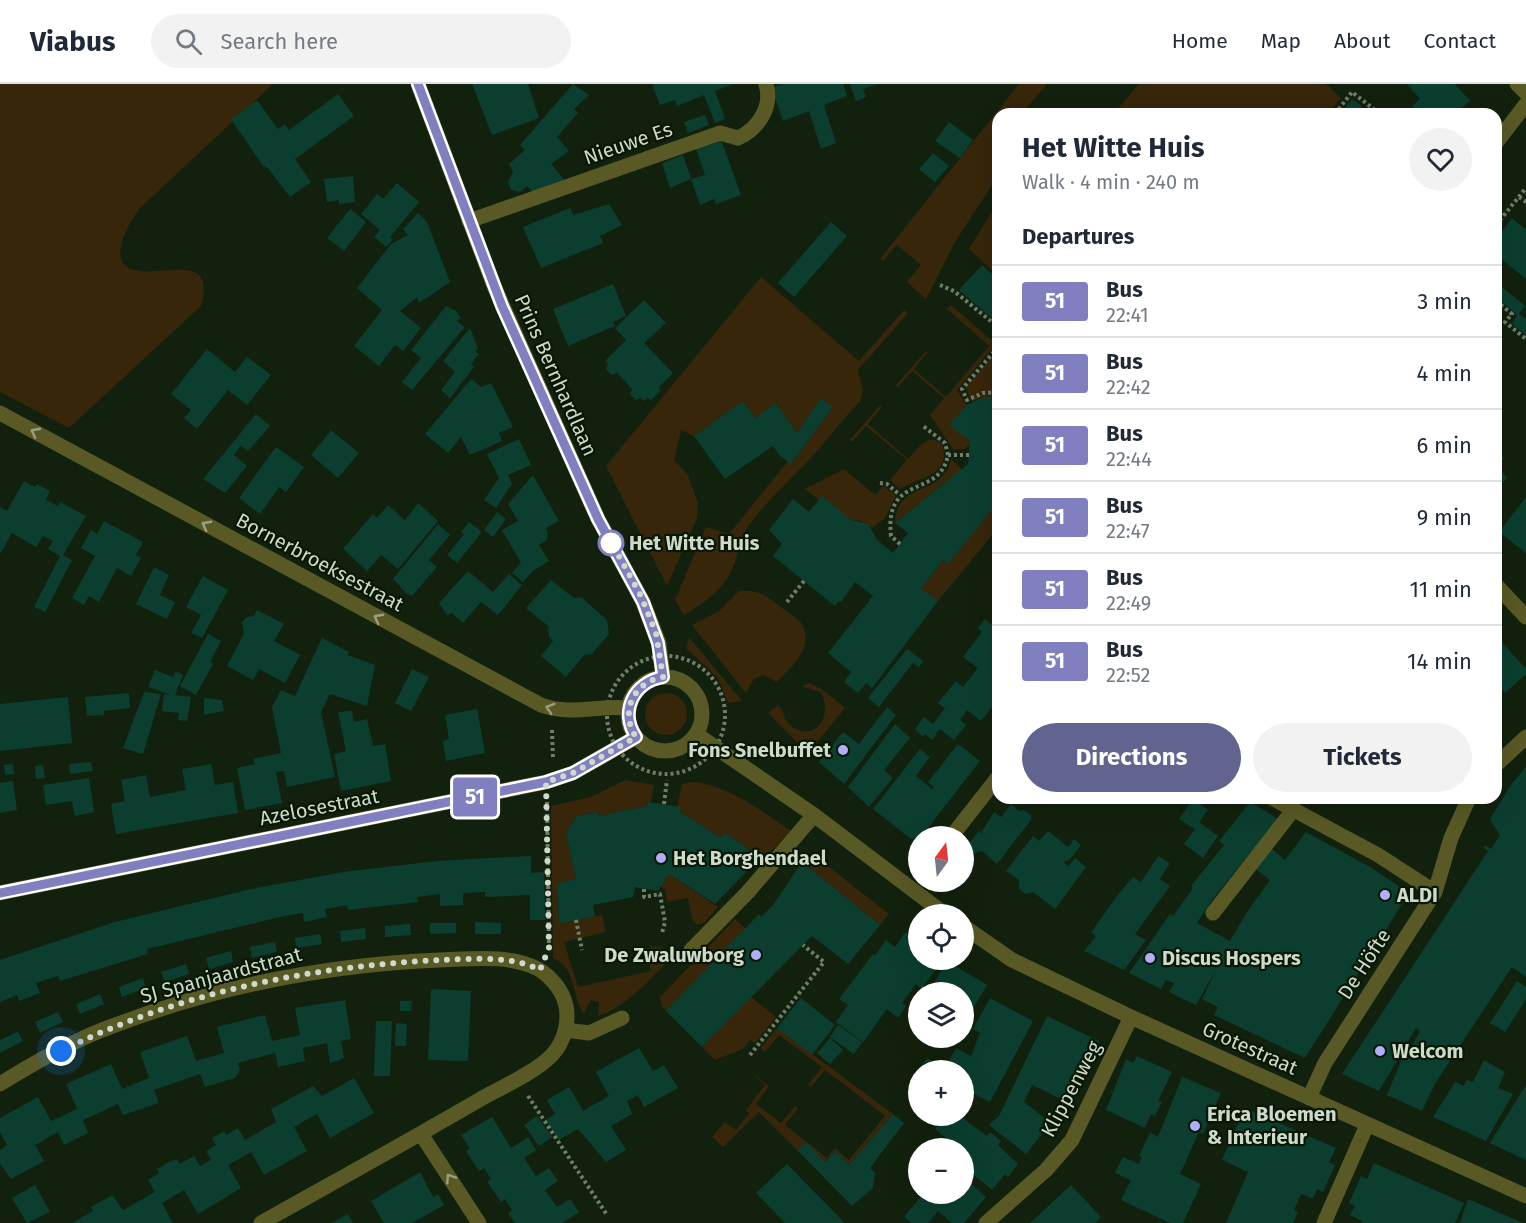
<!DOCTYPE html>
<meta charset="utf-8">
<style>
:root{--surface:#fff;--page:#f2f2f3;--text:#1f2937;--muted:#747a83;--line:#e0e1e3;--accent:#61648e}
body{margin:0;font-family:"Fira Sans",sans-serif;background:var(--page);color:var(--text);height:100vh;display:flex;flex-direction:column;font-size:22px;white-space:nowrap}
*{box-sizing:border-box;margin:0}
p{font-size:20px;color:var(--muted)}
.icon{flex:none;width:33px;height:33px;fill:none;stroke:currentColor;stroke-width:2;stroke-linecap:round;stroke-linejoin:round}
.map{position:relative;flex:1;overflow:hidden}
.panel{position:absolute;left:992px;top:24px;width:510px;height:696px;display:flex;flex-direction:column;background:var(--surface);border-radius:18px;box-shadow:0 6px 24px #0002}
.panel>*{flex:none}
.badge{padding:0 12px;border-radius:4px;font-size:21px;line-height:39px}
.needle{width:39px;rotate:15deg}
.tools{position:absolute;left:908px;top:742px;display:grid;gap:12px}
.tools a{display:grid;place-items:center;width:66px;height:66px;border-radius:50%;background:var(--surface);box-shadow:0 6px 24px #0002;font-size:30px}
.you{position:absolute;width:30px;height:30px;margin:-15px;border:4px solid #fff;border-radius:50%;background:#1a73e8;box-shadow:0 0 0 9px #1a73e833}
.map>.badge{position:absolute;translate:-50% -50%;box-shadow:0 0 0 3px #fff}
h2{padding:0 30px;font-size:22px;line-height:54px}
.round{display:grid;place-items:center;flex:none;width:63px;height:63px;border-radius:32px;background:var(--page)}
.overview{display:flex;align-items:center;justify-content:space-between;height:102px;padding:0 30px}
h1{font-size:28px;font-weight:700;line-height:45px}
.button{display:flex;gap:12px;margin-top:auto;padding:12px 30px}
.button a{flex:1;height:69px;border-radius:36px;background:var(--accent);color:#fff;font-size:24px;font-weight:700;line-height:69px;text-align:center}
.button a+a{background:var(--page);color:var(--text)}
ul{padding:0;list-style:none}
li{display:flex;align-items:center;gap:18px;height:72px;padding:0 30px;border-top:2px solid var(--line)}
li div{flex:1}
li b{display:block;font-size:22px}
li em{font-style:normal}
li .badge{min-width:66px;font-weight:700;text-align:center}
header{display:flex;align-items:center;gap:36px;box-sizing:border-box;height:84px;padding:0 30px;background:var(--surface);border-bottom:2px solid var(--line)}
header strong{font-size:28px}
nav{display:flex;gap:33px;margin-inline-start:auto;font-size:21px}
.search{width:420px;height:54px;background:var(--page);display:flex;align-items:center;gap:15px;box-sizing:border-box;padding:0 21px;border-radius:33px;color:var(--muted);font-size:22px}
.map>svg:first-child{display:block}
.green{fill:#37260a}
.building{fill:#0b3e2f}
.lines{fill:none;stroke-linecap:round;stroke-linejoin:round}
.path{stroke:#6f7d6b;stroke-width:4;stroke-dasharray:3 3;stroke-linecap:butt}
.service{stroke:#595926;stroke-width:15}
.minor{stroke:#595926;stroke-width:15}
.tertiary{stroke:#595926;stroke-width:15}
.oneway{stroke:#9aa081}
.line-casing{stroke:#fff;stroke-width:14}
.line{stroke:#8080c0;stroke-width:9}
.walk{stroke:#cfdacc;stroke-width:6;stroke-dasharray:0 10.8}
.stop-dot{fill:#fff;stroke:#8080c0;stroke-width:3}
.poi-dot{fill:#b2adf9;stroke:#091805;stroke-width:2}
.labels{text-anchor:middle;stroke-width:4.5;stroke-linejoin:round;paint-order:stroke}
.street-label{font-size:20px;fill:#cfdacc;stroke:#091805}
.stop-label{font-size:20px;font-weight:bold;fill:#cfdacc;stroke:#091805;text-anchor:start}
.poi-label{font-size:20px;font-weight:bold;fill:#cfdacc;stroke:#091805;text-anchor:start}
</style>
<header>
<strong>Viabus</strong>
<div class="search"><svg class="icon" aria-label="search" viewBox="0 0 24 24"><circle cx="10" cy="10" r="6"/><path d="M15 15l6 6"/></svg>Search here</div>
<nav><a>Home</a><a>Map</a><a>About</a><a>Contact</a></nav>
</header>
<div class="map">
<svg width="1526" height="1139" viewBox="0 0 1526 1139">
<rect width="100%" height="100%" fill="#12210d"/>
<!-- green -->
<path class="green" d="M0,0H273L139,125C130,138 105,179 134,186C162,194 217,166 201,222L69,344L0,308Z
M1019,0H1047L1021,30H998L997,93L955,158L926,215L907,198L921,181L897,161L883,177L880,175Z
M1139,0H1326L1341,14L1328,30H1113Z
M997,119V191L969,165Z
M761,193L859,277L904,226L908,229L858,286L863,306L860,317C842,336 827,357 809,376C787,398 765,419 747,444C738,457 739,470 733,483C726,503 703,521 684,531L675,516L706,443L729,450L788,377L792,379L833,323L821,315L797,349L776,319L755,334L743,317L694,352L681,346L674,376L688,391L698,419L697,434L667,502L606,382Z
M951,221L996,260L957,306L967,321L950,341L970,357V361L964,365H953L930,331L944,314L912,287L898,303L896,301L926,267L928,268L914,285L946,313L989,262L947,225Z
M997,267V313H983L971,318L966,303Z
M880,321L882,323L868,340L908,375C918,365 927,348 942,360C952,393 918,393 900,405L890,396L907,376L866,342L852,358L850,356Z
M951,375L962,385L895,439C895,397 944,413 951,375Z
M844,385L875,411L884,402L896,411L885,434L872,444L861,437L852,436L822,413L819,416L805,405Z
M997,418V445L938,517L921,504L943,476L948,480Z
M739,507C758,505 767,512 781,523C787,528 800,535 803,542C813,565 791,584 777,598L763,591L754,595L746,609L692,541L719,527Z
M689,553L742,617L728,619L718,594L686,564Z
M809,599L823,606L845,624L808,669L768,629L778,621C785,627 783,638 794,644C817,658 834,628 820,608L802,602Z
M645 630a21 21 0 1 1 42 0a21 21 0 1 1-42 0Z
M625,696L654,701L651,718H648L647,722L599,732L598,728L577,732L566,749L576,795L557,799L559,839L602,831L606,848L564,858L578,903L651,887L647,865C658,859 669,864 667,878C646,899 626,923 598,932L599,918L591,916L584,929C571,912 577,884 553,874L551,722L591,713Z
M692,698C729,701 761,727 791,747L755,784L752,782L749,765L725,750L721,754L680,728L677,723L682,700Z
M816,768L824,773V779L889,830L880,841L803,779L811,769Z
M669,790L718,823L704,839L697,841L692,835L688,814L667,818L665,806L661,802Z
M735,835L745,844L743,849L666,927L662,923L660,913Z
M751,913L776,933L755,959L750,956L743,965L715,976L702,963Z
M777,944L893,1030L849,1081L836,1067L816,1086L824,1077L806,1059L798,1067L759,1028L723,1063L712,1053L725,1038L736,1046L749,1030L746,1026L765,1001L749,986L769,1002L756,1020L781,1039L795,1022L798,1024L785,1041L827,1074L835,1064L849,1076L885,1032L825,986L811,1003L808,1001L822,983L779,951L765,968L761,964Z"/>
<!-- building -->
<path class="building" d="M472,0H528L539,34L492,51Z
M573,0L589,11L574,25L578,29L557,53L569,67L551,80L567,99L536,112L527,102L520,108L511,106L508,98L513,88L509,80L525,66L520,61Z
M652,0H733L715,7L725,35L715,39L704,11L677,22L675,16L660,21Z
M783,0H843L847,12L824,21L836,59L821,65L809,27L783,37L772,4Z
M850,0H878L863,5L866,13L856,17Z
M1407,0H1455L1470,17L1454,30H1418L1412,22L1420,15Z
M338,10L354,32L295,75L311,98L290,113L268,84L263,82L231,35L257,16L278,45L285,40L289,46Z
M1352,15L1362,22L1356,30H1340Z
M705,31L709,41L688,49L684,38Z
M949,38L973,56L960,74L935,57Z
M719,50L741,111L716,120L714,115L700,121L691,95L705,91L694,59Z
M933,69L949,82L935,98L919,85Z
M683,71L691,95L670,104L662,79Z
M353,92L355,118L339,120V116L327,118L324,95Z
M397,99L419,118L390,153L393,156L386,163L374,153L380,146L361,130L377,110L383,115Z
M609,120L622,141L600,152L603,159L541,184L523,143L570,124L573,131Z
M350,125L366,138L344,167L327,154Z
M418,129L427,138L450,198L419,219L417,213L400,227L421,244L403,267L395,261L379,282L354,262L382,226L357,204L391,160L408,151L403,145Z
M1512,134L1526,146V195L1496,171V155Z
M831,138L847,152L794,213L778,199Z
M982,181L998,195V240L959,206Z
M1496,198L1525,222L1519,230L1526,235V251L1512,240L1517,231L1496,213Z
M613,200L626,232L613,238L615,242L568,262L553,225Z
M644,216L666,239L644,259L673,289L659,303L660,307L651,316L647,314L644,317L641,314L636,316L630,310L632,305L617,289L612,291L606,285L608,280L605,277L626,256L615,244Z
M446,222L456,227L461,234L457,237L465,243L412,306L402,298L421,274L411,266Z
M470,244L478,264L475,268L479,270L471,280L474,283L450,314L441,306L455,288L443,277Z
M207,265L235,288L247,273L271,291L247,321L228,306L197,345L184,334L191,326L171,310Z
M471,295L481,303L491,299L513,343L499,349L502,357L470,371L461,353L448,369L425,350Z
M983,313H998V418L948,480L943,476L921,504L938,517L872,604L866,599L858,609L844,598L851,588L828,569L873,512L855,498L841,518L839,517L835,522L773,472L782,460L769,446L793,415L809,428L822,412L852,436L868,440L877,456L893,469L908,449L895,439L968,380L970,357L949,341L967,321Z
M821,314L833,323L791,380L779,371L773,362L725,395L694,352L743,317L755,334L776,319L797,349Z
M256,330L270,342L248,367L241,362L234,371L247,382L225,409L203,395Z
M331,346L359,369L338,394L311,371Z
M519,355L531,381L508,391L512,400L496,424L484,416L499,394L487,370Z
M276,363L304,383L286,408L279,403L260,430L239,414Z
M1496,367L1504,374L1497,384L1507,393L1496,408Z
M533,391L559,437L546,444L548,449L547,456L539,461L549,477L533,487L523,498L512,489L521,479L502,446L518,437L508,420Z
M24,397L35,403L37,400L50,407L46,416L58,422L60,418L86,432L63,471L72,476L45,528L34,523L60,472L48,465L53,457L43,452L36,463L12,449L0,470V423L7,427Z
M1526,413V469L1499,448Z
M418,419L438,437L398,485L381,471L367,487L343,465L373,430L377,434L388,421L405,436Z
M497,428L506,435L493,453L484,446Z
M104,437L143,458L136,471L141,474L131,492L117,484L99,518L89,512L84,521L72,514L95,472L81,464L91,446L97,450Z
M469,438L482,448L457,479L447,471L464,450L461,448Z
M438,440L450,451L429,476L437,483L412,512L407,510L393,495Z
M154,483L169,491L160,511L175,518L167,535L136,520Z
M468,487L493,508L509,490L522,501L498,531L481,518L463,539L452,529L447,531L439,519Z
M203,492L228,506L202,554L191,549L201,531L186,523Z
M551,496L574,514L581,513L607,536L609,550L592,570L584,571L566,593L541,572L553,557L549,553L548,542L526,524Z
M257,526L284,540L274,557L300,571L285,599L259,585L253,596L227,582L244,550L242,538L247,533L254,532Z
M985,535L998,545V616L981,637L967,626L960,636L966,641L954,656L940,645L932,656L925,650L923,653L915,645L924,633L933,640L945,624L938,619L956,597L963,603L978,584L963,573L982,548L978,544Z
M208,550L221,557L210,578L213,580L196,611L180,602Z
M322,554L349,568L348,571L375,581L367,622L330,610L321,628L335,693L287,703L284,687L276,688L282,719L245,726L237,684L255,680L253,675L281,669L272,623L281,606L295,612Z
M1499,555L1526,585V590L1505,609L1496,598V558Z
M907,565L923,577L919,583L913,579L879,623L868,614Z
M412,585L429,593L411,627L395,619Z
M155,586L173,593L176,587L183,591L175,611L191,613L187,637L178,636L179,629L162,627L164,610L171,611L148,603Z
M144,608L161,610L143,670L123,664Z
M129,609L130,624L104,627V631L87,632L85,613Z
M68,613L72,659L0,667V620Z
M204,614L222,616L224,627L204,631Z
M887,623L896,631L844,700L819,678L843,648L859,660Z
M477,625L485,669L446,677L443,657L449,655L445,631Z
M352,627L354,638L367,635L373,662L385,660L391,697L341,707L334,670L346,667L338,628Z
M895,640L910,654L884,686L893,694L869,723L848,703Z
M958,660L980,677L921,753L911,755L873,725L920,665L930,673L916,692L932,705L934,703L928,698Z
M91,678L93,687L70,690L69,680Z
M13,680L14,690L5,691L4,681Z
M211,680L215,701L233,698L238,729L116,750L111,720L125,717L121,696L146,691L150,713L186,706L182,685Z
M43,681L45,694L36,695L35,682Z
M1526,683V893L1512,883L1436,998L1422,1027L1387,1011L1402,975L1404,976L1420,947L1416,944L1379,1007L1342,990L1488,767L1484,764L1485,761L1491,765L1500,751L1490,735L1510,702Z
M89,694L94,728L75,732L72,717L46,721L43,701Z
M13,697L17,726L0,729V699Z
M1193,715L1208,726L1199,738L1218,752L1203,774L1184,760L1195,745L1179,735Z
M648,718L681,723L680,728L721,754L725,749L749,765L752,782L715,820L669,790L658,807L635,803L633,813L593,821L595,832L559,840L557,799L576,795L566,749L577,732L598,728L599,732L647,722Z
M1250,718L1278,735L1212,816L1197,839L1230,857L1247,828L1270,796L1256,785L1272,765L1285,776L1306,748L1370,783L1409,809L1305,974L1214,931L1218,923L1202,915L1217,884L1196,921L1169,908L1174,899L1166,896L1161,905L1129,889L1170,830L1173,832L1193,804L1191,802L1224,761L1219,757Z
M1011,720L1019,727L1024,726L1031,731V736L997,780L982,767L975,769L969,765L970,758L979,747L981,749L994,728L1001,733Z
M1048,747L1068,763L1074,755L1081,761L1070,775L1063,778L1069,782L1075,774L1086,783L1055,825L1033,808L1026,810L1019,805V796L1006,787L1033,752L1039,757Z
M531,772V789L544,788L545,836H530V811L485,813V808L463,809V821L440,822V810L417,813L418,818L348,826L347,821L325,825L327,833L304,838L303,829L280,833L147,865L148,870L60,897L58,892L36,899L40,909L19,917L17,911L0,918V876L115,838L251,805L343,788L437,777Z
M1158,772L1170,779L1160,795L1170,802L1135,850L1146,856L1124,886L1084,867L1096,852L1091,848L1121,807L1133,793L1141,798Z
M802,778L880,841L848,880L812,852L702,963L666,927L759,830L761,833L773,821Z
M475,838L501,839V850H475Z
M430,839H456V849L430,850Z
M410,840L411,851L385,853V842Z
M365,844L366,855L341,858L340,847Z
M905,848L918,857V876H942L922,905L916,900L902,919L906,922L898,934L887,925L863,958L836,938L848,921L839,915L873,870L875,872L886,856L895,863Z
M320,850L322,860L296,864L295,854Z
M275,858L277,868L252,874L250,863Z
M231,867L233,878L209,885L206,874Z
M947,877L987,901L974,923L963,916V909H928Z
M186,880L189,890L165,898L161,888Z
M143,894L146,904L122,913L119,903Z
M1517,897L1526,903V915L1505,948L1490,939Z
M431,905L471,907L468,977L428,976Z
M100,910L104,920L80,930L76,920Z
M801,914L835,941L812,971L777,944Z
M990,914L1033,937L990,1018L963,1004V987H919L927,974L945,984L956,964L971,972L980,949L973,945Z
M345,916L351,955L341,957L344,974L330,979L327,959L303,964L305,977L278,983L275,969L238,979L240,986L235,994L205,1003L200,990L154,1006L159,1019L123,1031L118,1020L83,1036L88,1049L64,1061L58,1048L35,1061L44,1077L11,1095L0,1080V1066L7,1061L0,1048V1034L38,1013L51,1037L77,1025L66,1000L111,980L122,1005L149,994L140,968L187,952L196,977L224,969L217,943L265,931L272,957L300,951L295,924Z
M400,917H412L411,927H400Z
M58,928L63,938L40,949L35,938Z
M1047,932L1099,957L1067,1018L1032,1001L1024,1018L1051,1039L1026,1070L989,1041L999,1032Z
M376,937H392L390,992H374Z
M396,939L407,940L406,962H395Z
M838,941L862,958L854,970L830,953Z
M18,948L23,957L0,969V956Z
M830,954L843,966L830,980L817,969Z
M639,964L653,987L664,981L678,1004L644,1023L638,1011L627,1017L632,1030L611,1042L626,1066L606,1078L578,1045L559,1056L545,1036L555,1030L547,1016L569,1003L583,1027L609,1012L596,988Z
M1137,972L1172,988L1158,1017L1162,1018L1155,1032L1151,1030L1145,1044L1106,1026L1126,975L1133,979Z
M1484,976L1505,988L1498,1004L1513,1010L1486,1057L1433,1033L1455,998L1464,1002L1467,996L1473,998Z
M1182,993L1221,1009L1203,1050L1199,1048L1180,1090L1201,1100L1183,1139H1170L1121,1116L1131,1096L1115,1089L1123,1073L1139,1080L1142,1073L1139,1072L1150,1049L1158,1053Z
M354,994L374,1029L330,1054L317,1030L306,1036L294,1043L307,1067L264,1091L251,1068L228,1081L241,1104L198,1130L184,1106L162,1119L173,1139H72L93,1127L91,1123L112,1111L123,1126L155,1108L148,1096L159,1089L157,1085L169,1078L177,1075L180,1080L194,1072L200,1082L211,1076L206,1067L216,1061L212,1054L224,1047L226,1051L238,1044L245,1056L276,1038L271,1025L313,1002L322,1012Z
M1526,1001V1076L1490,1059Z
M1245,1024L1336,1064L1329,1078L1335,1081L1323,1108L1317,1105L1313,1115L1301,1110L1294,1126L1298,1128L1293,1139H1226L1248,1088L1222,1076Z
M893,1030L904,1039L870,1084L875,1089L873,1104L852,1122L798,1067L806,1058L825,1078L836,1067L849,1081Z
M537,1032L552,1053L539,1062L524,1041Z
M939,1032H960L987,1052L990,1048L1001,1057L998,1061L1018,1080L1008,1093L1005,1090L992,1106L963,1082V1065H959L935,1045L940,1039L936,1036Z
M492,1033L511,1064L528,1053L536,1066L524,1074L536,1092L549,1084L558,1097L545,1106L557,1123L570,1115L579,1128L562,1139H515L508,1129L512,1126L505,1115L501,1118L487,1098L491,1095L484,1084L479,1087L466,1067L470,1064L461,1051Z
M1374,1079L1464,1119L1455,1139H1361L1362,1137L1350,1131L1355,1122L1349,1119L1361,1092L1367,1095Z
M787,1080L840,1134L844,1139H785L756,1109Z
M420,1088L433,1113L438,1110L444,1121L412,1139H384L371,1117Z
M963,1093L986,1113L964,1139H952L938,1127L928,1139H912L904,1133L923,1110H963Z
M35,1101L50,1128L27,1139L12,1114Z
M1071,1101L1101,1133L1095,1139H1030Z
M1468,1115L1523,1139H1460Z
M348,1130L353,1139H331Z"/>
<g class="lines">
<!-- path -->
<path class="path" d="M1335,30L1352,8L1380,30
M1519,113L1526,118
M1496,141L1526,104
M940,201L954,207L998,243
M1496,217L1512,230L1505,238L1526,255
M998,263L962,305L967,316L983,309L998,308
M948,371H969
M880,399L887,400L900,411
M900,460L891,452C884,388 939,416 948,371L945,359L923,342
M787,518L804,497
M607 631a59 59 0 1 1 118 0a59 59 0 1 1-118 0Z
M552,646L553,674
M547,718L549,866
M664,720L667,696
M644,805V813L660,810L665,838L662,849
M576,836L582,866
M750,971L824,878L803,861
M528,1012L607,1131"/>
<!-- service -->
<path class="service" d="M469,137L720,49L738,54
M1496,681L1526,653
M1272,714L1378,771L1435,808
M1213,829L1294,725
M691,866L748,808L814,731
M1309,1014L1325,979L1435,808L1451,754L1469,714
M1324,1139L1367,1041"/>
<!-- minor -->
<path class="minor" d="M1517,0L1526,9
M738,54C758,45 773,23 766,0
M1496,59L1526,20
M0,329L541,621C571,632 598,621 629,624
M1496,501L1526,533
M951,753L998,693
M566,946L589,949L622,934
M0,1000C32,980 67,960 102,946C209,904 325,881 439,876C470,875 510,870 538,885C549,891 560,904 564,915C571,934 565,957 552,971C536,988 500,1004 479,1016C407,1058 334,1098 261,1139
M421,1050L479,1139
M986,1139L1046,1086L1072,1056L1131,933"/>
<!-- tertiary -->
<path class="tertiary" d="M418,0L494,202L598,435L643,518L659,559L663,593
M628 630a37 37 0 1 1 74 0a37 37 0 1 1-74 0Z
M696,650L814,731L946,831
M0,809L546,698L573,689L636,653
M963,842L1012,876L1131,933L1526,1112"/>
</g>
<!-- one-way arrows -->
<defs><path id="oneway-chevron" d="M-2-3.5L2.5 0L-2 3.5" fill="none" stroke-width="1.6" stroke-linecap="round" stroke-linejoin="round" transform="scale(1.5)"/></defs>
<g class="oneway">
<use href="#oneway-chevron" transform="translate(35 348) rotate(-152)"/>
<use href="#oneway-chevron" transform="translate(206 441) rotate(-152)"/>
<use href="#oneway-chevron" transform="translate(378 534) rotate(-152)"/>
<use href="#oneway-chevron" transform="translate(550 624) rotate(-162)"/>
<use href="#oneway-chevron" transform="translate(450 1094) rotate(-123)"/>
</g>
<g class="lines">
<defs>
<path id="line" d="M0,809L546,698L573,689L636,653C619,627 634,598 663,593L658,559L643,518L598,435L502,222L418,0"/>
</defs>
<!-- line casing -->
<use href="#line" class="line-casing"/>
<!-- line -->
<use href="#line" class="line"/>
<!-- walk -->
<path class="walk" d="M61,967C177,909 311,882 441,876C472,875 511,871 540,886L549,864L546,698L573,689L636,653C619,627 634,598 663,593L656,549L641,512L609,454L611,459"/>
</g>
<!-- markers -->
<circle class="stop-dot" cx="611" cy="459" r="12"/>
<g class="poi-dot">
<circle cx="843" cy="666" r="6"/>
<circle cx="661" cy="774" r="6"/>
<circle cx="1385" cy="811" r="6"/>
<circle cx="756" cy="871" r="6"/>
<circle cx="1150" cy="874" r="6"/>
<circle cx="1380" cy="967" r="6"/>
<circle cx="1195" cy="1042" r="6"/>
</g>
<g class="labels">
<!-- street labels -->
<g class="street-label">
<text transform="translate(628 59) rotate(-19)" y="7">Nieuwe Es</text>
<text transform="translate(556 291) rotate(66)" y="7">Prins Bernhardlaan</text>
<text transform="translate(320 478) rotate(28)" y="7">Bornerbroeksestraat</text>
<text transform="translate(319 723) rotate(-11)" y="7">Azelosestraat</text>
<text transform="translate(1364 880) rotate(-57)" y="7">De Höfte</text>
<text transform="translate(221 891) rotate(-15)" y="7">SJ Spanjaardstraat</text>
<text transform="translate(1250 964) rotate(24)" y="7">Grotestraat</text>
<text transform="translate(1071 1005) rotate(-62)" y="7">Klippenweg</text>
</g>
<!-- stop labels -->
<g class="stop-label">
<text x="629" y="466">Het Witte Huis</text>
</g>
<!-- poi labels -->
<g class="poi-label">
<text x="831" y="673" text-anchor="end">Fons Snelbuffet</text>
<text x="673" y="781">Het Borghendael</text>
<text x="1397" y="818">ALDI</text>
<text x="744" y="878" text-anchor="end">De Zwaluwborg</text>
<text x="1162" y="881">Discus Hospers</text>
<text x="1392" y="974">Welcom</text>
<text x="1207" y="1037">Erica Bloemen<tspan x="1207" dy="23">&amp; Interieur</tspan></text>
</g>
</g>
</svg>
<div class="tools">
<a><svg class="needle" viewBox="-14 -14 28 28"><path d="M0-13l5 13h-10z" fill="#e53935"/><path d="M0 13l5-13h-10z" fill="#747a83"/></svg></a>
<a><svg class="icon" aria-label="locate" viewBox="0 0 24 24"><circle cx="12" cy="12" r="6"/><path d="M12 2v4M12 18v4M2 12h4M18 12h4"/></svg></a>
<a><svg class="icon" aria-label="layers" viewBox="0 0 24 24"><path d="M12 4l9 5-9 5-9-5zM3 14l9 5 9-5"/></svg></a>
<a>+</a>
<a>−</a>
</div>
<div class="you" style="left:61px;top:967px"></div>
<b class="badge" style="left:475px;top:713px;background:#8080c0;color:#fff">51</b>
<section class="panel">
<div class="overview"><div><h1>Het Witte Huis</h1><p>Walk · 4 min · 240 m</p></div><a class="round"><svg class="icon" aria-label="heart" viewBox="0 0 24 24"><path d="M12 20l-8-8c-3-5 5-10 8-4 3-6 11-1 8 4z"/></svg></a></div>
<h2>Departures</h2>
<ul>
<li><span class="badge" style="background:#8080c0;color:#fff">51</span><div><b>Bus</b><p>22:41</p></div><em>3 min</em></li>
<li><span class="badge" style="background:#8080c0;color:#fff">51</span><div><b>Bus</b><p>22:42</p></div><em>4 min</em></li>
<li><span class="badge" style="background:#8080c0;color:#fff">51</span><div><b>Bus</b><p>22:44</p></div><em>6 min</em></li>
<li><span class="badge" style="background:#8080c0;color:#fff">51</span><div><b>Bus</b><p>22:47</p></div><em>9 min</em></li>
<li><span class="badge" style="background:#8080c0;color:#fff">51</span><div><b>Bus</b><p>22:49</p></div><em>11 min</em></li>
<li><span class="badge" style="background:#8080c0;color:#fff">51</span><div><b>Bus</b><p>22:52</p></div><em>14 min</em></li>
</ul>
<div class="button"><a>Directions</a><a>Tickets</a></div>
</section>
</div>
